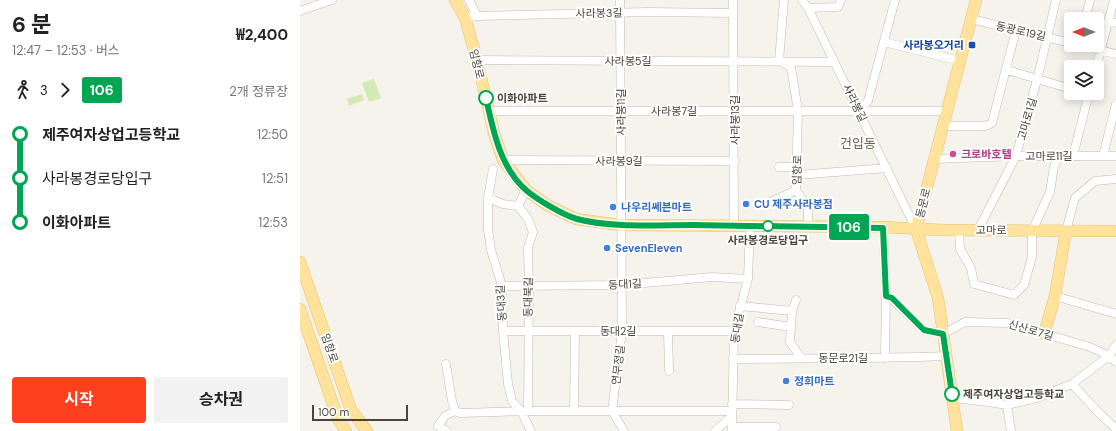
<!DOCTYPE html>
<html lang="ko">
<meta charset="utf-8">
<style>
:root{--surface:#fff;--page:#f2f2f2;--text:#222;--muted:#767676;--accent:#fc3f1d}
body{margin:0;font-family:"DM Sans","Noto Sans KR",sans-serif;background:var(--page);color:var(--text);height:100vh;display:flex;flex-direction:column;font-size:15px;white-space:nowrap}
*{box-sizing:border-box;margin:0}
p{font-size:13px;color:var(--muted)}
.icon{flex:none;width:22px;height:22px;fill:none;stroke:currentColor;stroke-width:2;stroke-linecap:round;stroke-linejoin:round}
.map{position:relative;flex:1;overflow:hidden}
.details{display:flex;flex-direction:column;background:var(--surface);width:300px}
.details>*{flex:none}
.badge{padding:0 8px;border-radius:3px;font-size:14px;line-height:26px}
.needle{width:26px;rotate:270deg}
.tools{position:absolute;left:764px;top:12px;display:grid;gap:8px}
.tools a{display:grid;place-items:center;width:40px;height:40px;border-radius:4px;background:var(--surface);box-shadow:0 2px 10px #0003;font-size:20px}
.scale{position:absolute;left:12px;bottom:10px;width:96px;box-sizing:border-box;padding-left:4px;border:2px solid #4b4439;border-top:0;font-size:11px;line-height:14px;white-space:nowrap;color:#4b4439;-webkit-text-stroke:3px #fff;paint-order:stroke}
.map>.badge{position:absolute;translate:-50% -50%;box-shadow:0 0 0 2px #fff}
.legs{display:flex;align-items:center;gap:6px;height:44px;padding:0 12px;font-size:13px}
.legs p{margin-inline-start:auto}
.headline{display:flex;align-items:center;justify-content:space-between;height:68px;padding:0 12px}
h1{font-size:22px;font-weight:700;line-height:30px}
.cta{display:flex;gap:8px;margin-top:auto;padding:8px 12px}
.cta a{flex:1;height:46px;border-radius:4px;background:var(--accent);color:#fff;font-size:16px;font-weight:700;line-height:46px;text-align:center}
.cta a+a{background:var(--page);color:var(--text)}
ul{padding:0 12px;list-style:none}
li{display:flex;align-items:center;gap:14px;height:44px;font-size:15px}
li i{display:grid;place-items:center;width:6px;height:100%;margin:0 5px;background:currentColor}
li i::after{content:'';width:10px;height:10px;margin:-5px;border:3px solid;border-radius:50%;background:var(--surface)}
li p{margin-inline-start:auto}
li:first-child i{background:linear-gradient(#0000 50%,currentColor 0)}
li:last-child i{background:linear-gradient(currentColor 50%,#0000 0)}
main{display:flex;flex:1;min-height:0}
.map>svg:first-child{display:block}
.green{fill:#d2eab5}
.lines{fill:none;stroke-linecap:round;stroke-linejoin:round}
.minor-casing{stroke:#c2bbae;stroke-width:9}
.major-casing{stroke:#e6c16a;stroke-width:12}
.minor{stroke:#fff;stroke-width:8}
.major{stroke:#ffe39c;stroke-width:11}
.line-1-casing{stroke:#fff;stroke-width:9}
.line-1{stroke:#00a651;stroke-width:6}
.transit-dot{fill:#1a4fb4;stroke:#fff;stroke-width:1.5}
.stop-1-dot{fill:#fff;stroke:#00a651;stroke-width:2}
.hotel-dot{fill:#d1479c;stroke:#fff;stroke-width:1.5}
.shop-dot{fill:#3f7fe0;stroke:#fff;stroke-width:1.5}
.labels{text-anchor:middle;stroke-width:4;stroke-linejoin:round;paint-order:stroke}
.street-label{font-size:11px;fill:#4b4439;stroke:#fff}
.transit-label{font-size:11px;font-weight:bold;fill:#164399;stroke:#fff;text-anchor:end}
.stop-label{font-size:11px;font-weight:bold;fill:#4b4439;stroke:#fff;text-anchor:start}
.hotel-label{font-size:11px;font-weight:bold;fill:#b23c85;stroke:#fff;text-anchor:start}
.shop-label{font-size:11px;font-weight:bold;fill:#366cbe;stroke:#fff;text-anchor:start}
.quarter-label{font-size:13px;fill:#6e6250;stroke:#fff}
</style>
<main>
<section class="details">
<div class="headline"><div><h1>6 분</h1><p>12:47 – 12:53 · 버스</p></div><b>₩2,400</b></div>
<div class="legs"><svg class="icon" aria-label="walk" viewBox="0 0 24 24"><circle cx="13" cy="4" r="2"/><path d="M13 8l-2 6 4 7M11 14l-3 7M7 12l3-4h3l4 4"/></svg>3<svg class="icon" aria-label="forward" viewBox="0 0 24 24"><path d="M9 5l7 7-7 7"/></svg><b class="badge" style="background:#00a651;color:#fff">106</b><p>2개 정류장</p></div>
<ul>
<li><i style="color:#00a651"></i><b>제주여자상업고등학교</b><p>12:50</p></li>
<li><i style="color:#00a651"></i><span>사라봉경로당입구</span><p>12:51</p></li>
<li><i style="color:#00a651"></i><b>이화아파트</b><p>12:53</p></li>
</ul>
<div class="cta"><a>시작</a><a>승차권</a></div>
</section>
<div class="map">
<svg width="816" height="431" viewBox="0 0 816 431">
<rect width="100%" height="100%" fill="#f6f3ec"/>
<!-- green -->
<path class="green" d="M74,79L81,98L69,102L62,83Z
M62,94L64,100L49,106L47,99Z"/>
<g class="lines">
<defs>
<path id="minor" d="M169,0L177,16
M320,0L322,331L312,411L324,431
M433,0L434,226
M484,0L479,61L491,67L498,111L496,190L508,208V226
M502,0L508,8L616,229
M508,8L538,7L541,0
M0,11L32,0
M165,18L177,16L347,12L433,13
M671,19L771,43
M785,19L790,0
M808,21L816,23
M584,42L660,61
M779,45L816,54
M177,60L534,62
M796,67L814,0
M707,70L771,89
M189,111H647
M559,111L568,101L595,0
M643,126H685L692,123L716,30
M773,156L789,93
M803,156L816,104
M634,159L716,156H816
M203,160L435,161
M479,167H497
M193,169L188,198V229L191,250L202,286L203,331L208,384L212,401L221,411L231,431
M497,175L587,168
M226,190L218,206L228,219L233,232L228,248L229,286L228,411
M188,198L203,204L218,206
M466,204L496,190
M583,227L586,293L585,358
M659,230L660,249L671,268L674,284L714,295L724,285L732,257V231L750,192L754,166L759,156
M678,230L716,156L737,80L756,0
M766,231L775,198L795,181L816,179
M202,286L322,285L412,277L448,279
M586,296L592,299L624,330L643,334L665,322L708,323L790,347L809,356L816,362
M755,296L816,314
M496,300L492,311L490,342L501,358
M440,306L492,311
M458,322L491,327
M203,331H434
M368,331L369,371
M433,359C504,358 575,359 646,356
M146,364L152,401L155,411
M772,384L798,412L816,429
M653,398L689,402L707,405L737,398L772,384L809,356L816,345
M432,404L489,405
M707,405L711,431
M155,411L160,413L228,411H432
M274,411L275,331
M432,427H476
M147,431L138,426L145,416L155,411
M415,431L432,416
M432,431L434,331L448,279L450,226"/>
<path id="major" d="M155,0L165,18L177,60L194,133L203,160L226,190L247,205L276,219L320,225L583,227L643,230L816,231
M0,262L51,410L67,431
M0,309L38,419L46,431
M744,334L755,296L766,231
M657,431L638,298L616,229L676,0"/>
</defs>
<!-- minor casing -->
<use href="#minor" class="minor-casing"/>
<!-- major casing -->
<use href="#major" class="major-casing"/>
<!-- minor -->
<use href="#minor" class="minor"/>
<!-- major -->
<use href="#major" class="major"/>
</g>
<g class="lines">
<defs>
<path id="line-1" d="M186,98C193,130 200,168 227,191C238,200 263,215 277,219C311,228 356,225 392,225C455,226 519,227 583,228L586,296L592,298L624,330L643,334L652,394"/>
</defs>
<!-- line-1 casing -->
<use href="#line-1" class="line-1-casing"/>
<!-- line-1 -->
<use href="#line-1" class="line-1"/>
</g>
<!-- markers -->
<rect class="transit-dot" x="668" y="41" width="8" height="8" rx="2"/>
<g class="stop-1-dot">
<circle cx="186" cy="98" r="7"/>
<circle cx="468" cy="226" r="5"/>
<circle cx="652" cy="394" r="7"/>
</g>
<circle class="hotel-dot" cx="653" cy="154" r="4"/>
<g class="shop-dot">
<circle cx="446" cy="204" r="4"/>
<circle cx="313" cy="207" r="4"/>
<circle cx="307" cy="248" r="4"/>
<circle cx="486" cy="381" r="4"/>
</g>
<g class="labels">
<!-- street labels -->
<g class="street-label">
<text transform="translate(299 13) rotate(-1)" y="4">사라봉3길</text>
<text transform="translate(721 31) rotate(13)" y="4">동광로19길</text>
<text x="328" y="65">사라봉5길</text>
<text transform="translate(177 64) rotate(76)" y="4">임항로</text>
<text transform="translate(555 103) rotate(64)" y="4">사라봉길</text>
<text x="374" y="115">사라봉7길</text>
<text transform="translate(321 112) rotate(-90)" y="4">사라봉11길</text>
<text transform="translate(727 119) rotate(-74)" y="4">고마로1길</text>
<text transform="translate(435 120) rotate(-90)" y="4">사라봉13길</text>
<text x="749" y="160">고마로11길</text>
<text x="319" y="165">사라봉9길</text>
<text transform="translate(497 170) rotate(-88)" y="4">임항로</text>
<text transform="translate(623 203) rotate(-76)" y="4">동문로</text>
<text x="691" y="234">고마로</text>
<text transform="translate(325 284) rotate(-3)" y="4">동대1길</text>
<text transform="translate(228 297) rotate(-89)" y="4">동대북길</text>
<text transform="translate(201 303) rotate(-94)" y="4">동대3길</text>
<text transform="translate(437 328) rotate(-81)" y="4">동대길</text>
<text transform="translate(731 330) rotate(16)" y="4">신산로7길</text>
<text x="318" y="335">동대2길</text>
<text transform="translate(30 348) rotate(71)" y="4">임항로</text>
<text x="543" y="362">동문로21길</text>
<text transform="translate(318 365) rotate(-83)" y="4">연무정길</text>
</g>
<!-- transit labels -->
<g class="transit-label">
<text x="664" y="49">사라봉오거리</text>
</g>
<!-- stop labels -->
<g class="stop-label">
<text x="197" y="102">이화아파트</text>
<text x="468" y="244" text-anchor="middle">사라봉경로당입구</text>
<text x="663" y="398">제주여자상업고등학교</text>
</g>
<!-- hotel labels -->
<g class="hotel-label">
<text x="661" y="158">크로바호텔</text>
</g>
<!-- shop labels -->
<g class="shop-label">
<text x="454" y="208">CU 제주사라봉점</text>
<text x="321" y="211">나우리쎄븐마트</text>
<text x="315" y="252">SevenEleven</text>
<text x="494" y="385">정희마트</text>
</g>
<!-- quarter labels -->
<g class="quarter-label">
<text x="558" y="148">건입동</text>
</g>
</g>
</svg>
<div class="tools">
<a><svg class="needle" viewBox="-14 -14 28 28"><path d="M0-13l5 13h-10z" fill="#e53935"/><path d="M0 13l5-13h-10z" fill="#767676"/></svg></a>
<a><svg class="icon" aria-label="layers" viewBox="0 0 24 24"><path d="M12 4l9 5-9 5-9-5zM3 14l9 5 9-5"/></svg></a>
</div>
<div class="scale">100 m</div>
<b class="badge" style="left:549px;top:227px;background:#00a651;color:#fff">106</b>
</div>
</main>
